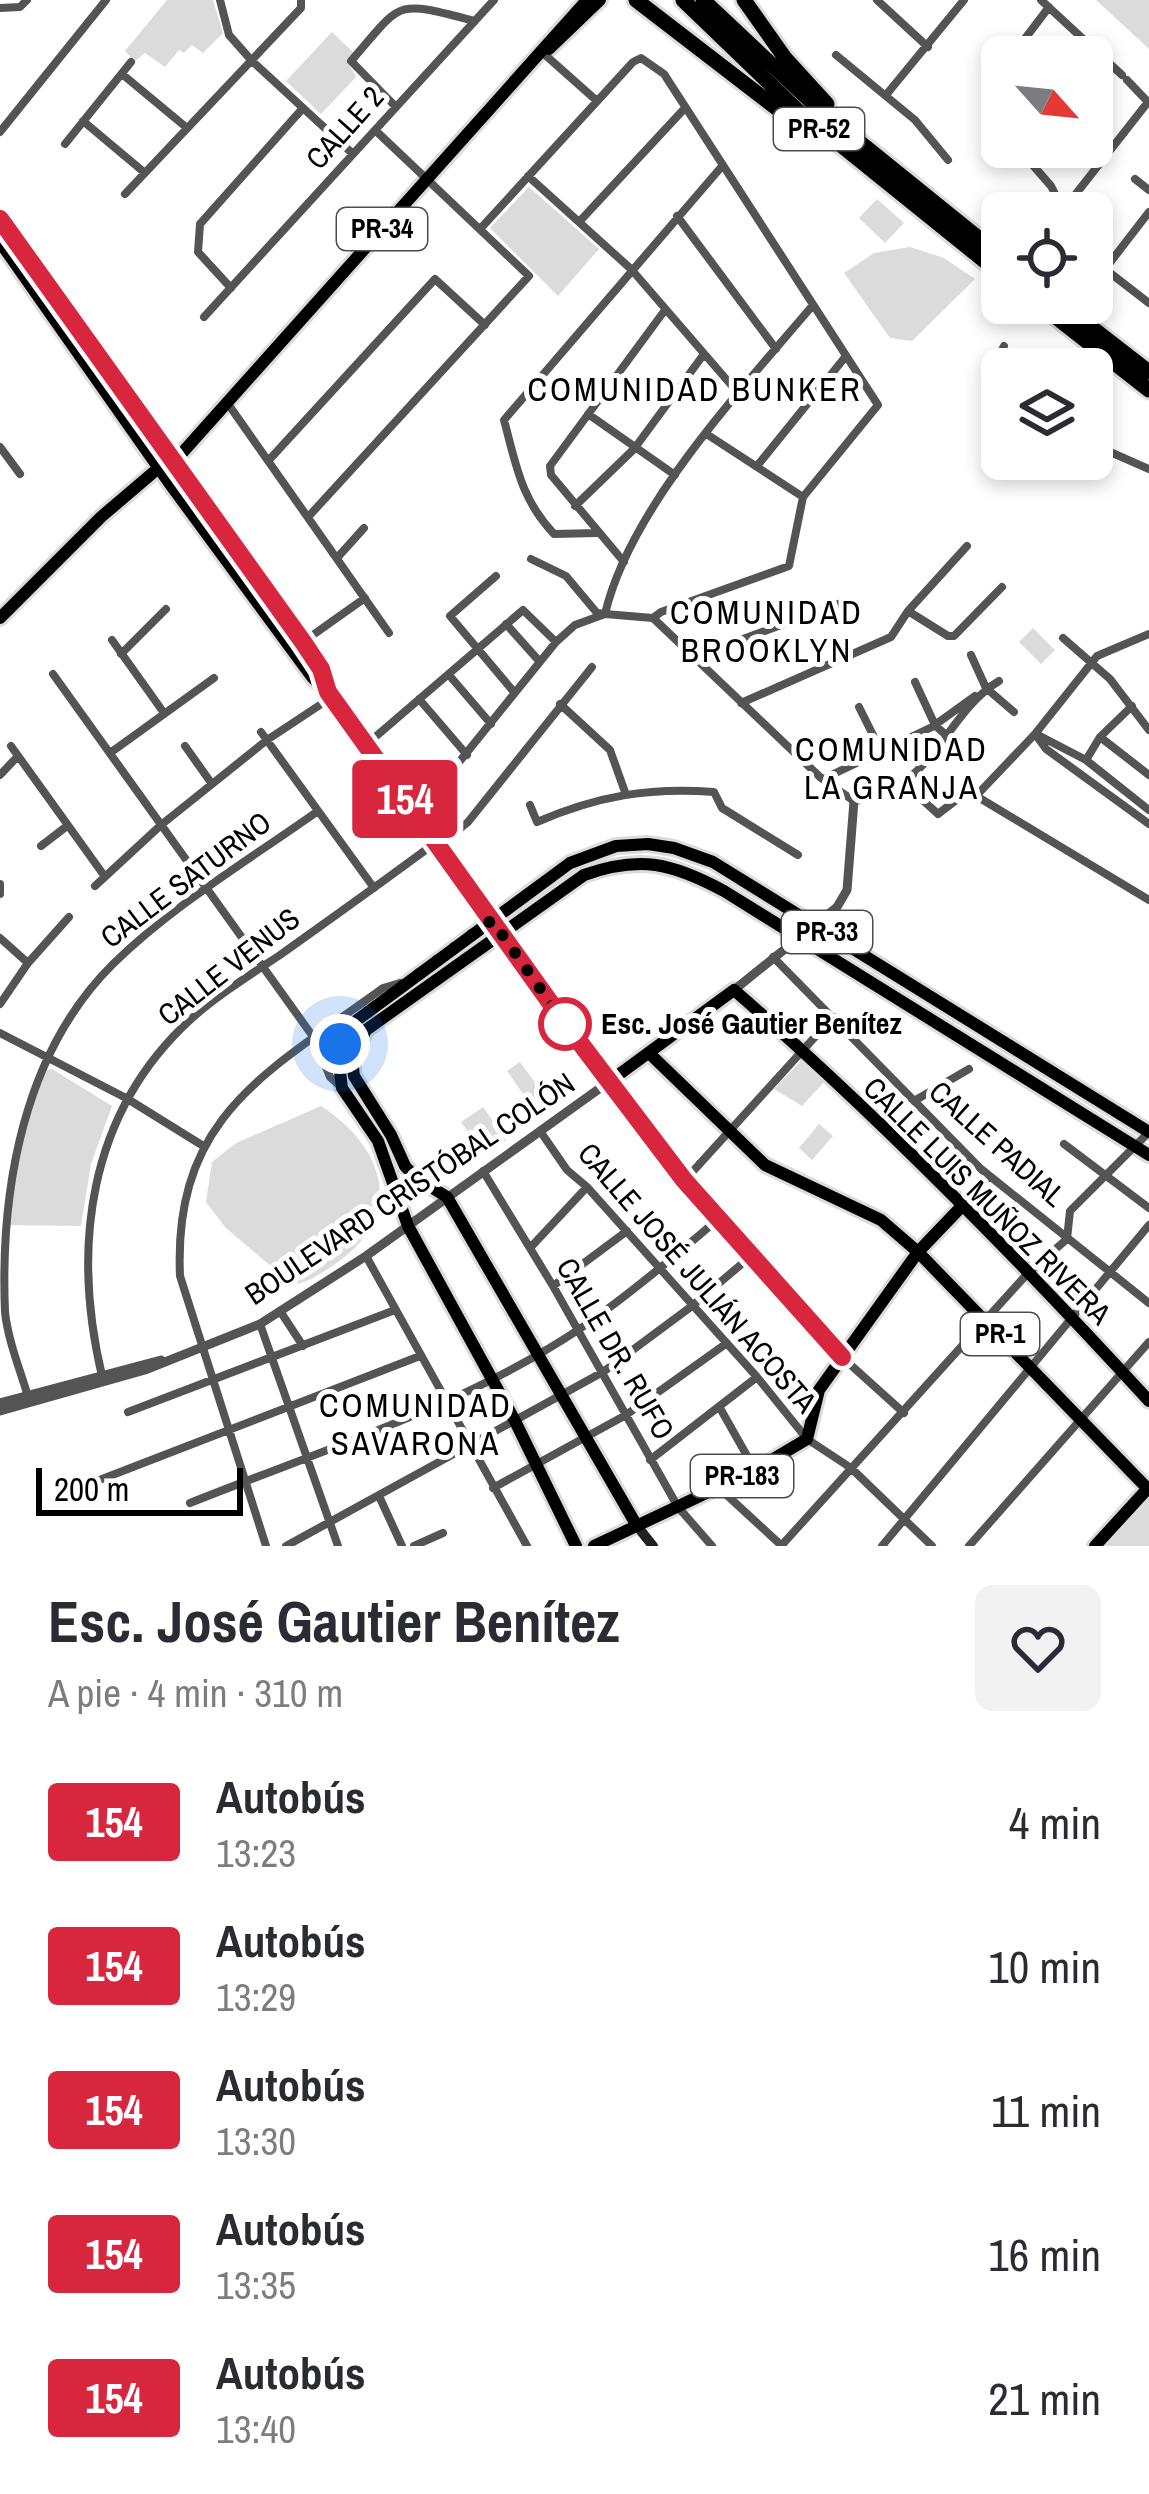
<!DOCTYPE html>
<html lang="es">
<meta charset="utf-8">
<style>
:root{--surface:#fff;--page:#f2f2f3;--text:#2b2b33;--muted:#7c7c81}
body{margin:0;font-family:"Archivo Narrow",sans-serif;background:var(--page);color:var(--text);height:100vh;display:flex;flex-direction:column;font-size:45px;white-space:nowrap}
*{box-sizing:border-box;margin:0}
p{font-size:39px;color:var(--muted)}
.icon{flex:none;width:66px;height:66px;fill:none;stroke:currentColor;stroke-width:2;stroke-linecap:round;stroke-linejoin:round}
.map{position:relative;height:1546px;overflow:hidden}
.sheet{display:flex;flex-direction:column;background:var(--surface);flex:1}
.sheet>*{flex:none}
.badge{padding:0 24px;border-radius:9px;font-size:42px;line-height:78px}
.needle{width:78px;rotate:117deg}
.fabs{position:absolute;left:981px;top:36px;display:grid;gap:24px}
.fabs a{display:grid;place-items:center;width:132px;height:132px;border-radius:18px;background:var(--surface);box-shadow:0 6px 18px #0003;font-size:60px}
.scale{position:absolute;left:36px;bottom:30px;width:207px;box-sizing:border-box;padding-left:12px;border:6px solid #000;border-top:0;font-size:33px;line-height:42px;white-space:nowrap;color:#000;-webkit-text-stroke:9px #fff;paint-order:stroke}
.you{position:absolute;width:60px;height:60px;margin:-30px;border:9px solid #fff;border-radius:50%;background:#1a73e8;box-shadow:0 0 0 18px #1a73e833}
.map>.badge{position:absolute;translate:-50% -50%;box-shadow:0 0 0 6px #fff}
.round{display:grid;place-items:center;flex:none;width:126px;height:126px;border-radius:18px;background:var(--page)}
.overview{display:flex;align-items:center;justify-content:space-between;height:204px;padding:0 48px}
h1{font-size:57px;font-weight:700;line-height:90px}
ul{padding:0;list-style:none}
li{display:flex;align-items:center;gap:36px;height:144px;padding:0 48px}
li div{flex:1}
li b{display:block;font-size:45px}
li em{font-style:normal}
li .badge{min-width:132px;font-weight:700;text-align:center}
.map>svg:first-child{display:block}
.green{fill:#dbdbdb}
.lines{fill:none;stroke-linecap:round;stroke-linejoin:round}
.primary-casing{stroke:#dbdbdb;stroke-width:18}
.motorway-casing{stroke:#dbdbdb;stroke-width:21}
.minor{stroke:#545454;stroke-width:8}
.tertiary{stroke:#545454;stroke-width:9}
.secondary{stroke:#212121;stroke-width:10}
.primary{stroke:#000;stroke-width:12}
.motorway{stroke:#000;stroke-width:15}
.line-casing{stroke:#fff;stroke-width:27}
.line{stroke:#d7263d;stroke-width:18}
.walk{stroke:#000;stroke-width:12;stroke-dasharray:0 21.6}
.stop-dot{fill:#fff;stroke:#d7263d;stroke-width:6}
.labels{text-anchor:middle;stroke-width:10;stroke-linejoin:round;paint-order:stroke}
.shield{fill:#fff;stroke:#4c4c4c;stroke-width:3}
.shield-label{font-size:27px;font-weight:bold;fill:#000}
.street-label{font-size:30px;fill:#000;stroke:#fff}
.stop-label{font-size:30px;font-weight:bold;fill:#000;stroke:#fff;text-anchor:start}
.neighbourhood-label{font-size:33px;letter-spacing:3px;fill:#000;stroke:#fff}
</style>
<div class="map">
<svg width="1149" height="1546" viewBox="0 0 1149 1546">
<rect width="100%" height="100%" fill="#fff"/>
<!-- green -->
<path class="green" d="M167,0H213L223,33L203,53L192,45L184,53L179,50L165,67L145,53L135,61L125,51Z
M1096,0H1149V49Z
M332,32L354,53L347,61L356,77L321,114L286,81Z
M529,187L599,249L558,296L490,228Z
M877,199L904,223L885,243L859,218Z
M910,247L944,258L975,279L912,341L890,338L844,273L874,253Z
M1033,628L1055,650L1041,664L1019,642Z
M804,1058L826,1080L802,1106L774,1089Z
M520,1062L542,1092L529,1102L507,1071Z
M52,1069L112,1106L91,1164L81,1226L7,1225C11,1173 26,1118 47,1070Z
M321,1106C386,1148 406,1216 335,1264C322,1273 309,1282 293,1285L225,1227L206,1202L212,1162L236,1143Z
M483,1107L506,1140L485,1155L461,1122Z
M819,1124L833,1136L812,1160L799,1148Z
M1149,1494V1546H1103Z"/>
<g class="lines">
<defs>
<path id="primary" d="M549,49L600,0
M0,219L303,642L321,669L328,691
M0,242L170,484L312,677L332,697L562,1019L684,1181L841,1357
M159,468L174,462L587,0
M0,618L101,517L162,465
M649,1053L765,1165L881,1220L918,1252L1147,1488
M610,1081L734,990C880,1117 1018,1258 1149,1401
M637,1526L447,1197L415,1177L405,1166L391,1135L354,1076L352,1059L366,1030L584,875C640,855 672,863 724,891L1149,1155
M576,1546L515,1421L408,1226L378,1141L342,1088L338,1055L344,1033L353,1023L570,863L616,846L648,844L674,848L713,862L1149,1132
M594,1546L755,1470L807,1439L819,1390L918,1252L962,1206
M1095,1546L1149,1487"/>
<path id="motorway" d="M636,0L805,130
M683,0L796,109L1002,275
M703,0L820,110L1002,257
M744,0L785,58L827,104
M1038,303L1149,390
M1060,303L1149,372"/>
</defs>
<!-- primary casing -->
<use href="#primary" class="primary-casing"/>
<!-- motorway casing -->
<use href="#motorway" class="motorway-casing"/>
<!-- minor -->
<path class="minor" d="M220,0L229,35L252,61L353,154
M877,0L928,47
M1041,0L1122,75
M0,8L20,7L27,0
M543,53L597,101
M836,55L915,120L948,160
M1011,57L1049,7
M122,74L187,128
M1002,77L997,88L1002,123
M1127,80L1148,102
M886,95L964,0
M396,107L351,61C404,0 393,0 475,21
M83,121L145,173
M0,132L106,0
M65,144L131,62
M1017,147L1051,186L1065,213
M528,176L631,269L739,394
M1135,179L1149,190
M125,194L301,8V0
M1063,205L1075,195L1148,102
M677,216L776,349
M579,222L685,108
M481,228L633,62L641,58L664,74L878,405L803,497L789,566L661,612L653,618
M1092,259L1149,303
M1105,269L1149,212
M231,288L198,252L200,224L303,108
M204,317L494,0
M1002,373L994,366L1004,346
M1092,381L1096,376
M226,401L389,633
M588,414L675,475
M708,435L803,497
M1092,444L1149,469
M0,447L20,474
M269,460L435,279L485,325
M757,466L846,356
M575,506L634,449L704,354
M309,516L529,276L375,130
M597,533L554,534C521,499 516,465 504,420L723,165
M337,558L364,528
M531,559L566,576L597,613L604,614
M624,562L551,475L550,466L665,310
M496,576L450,616L514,692
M908,611L948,636H954L1002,587
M605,614C630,507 742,389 813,305
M506,624L540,662
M1063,638L1110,679L1149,730
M112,640L164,713
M303,642L365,598
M121,654L166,609
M971,655L986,688L1014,712
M694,657L844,602
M53,674L314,1038L330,1077L339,1085
M449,675L491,724
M915,682L935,725L971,759
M419,699L467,755
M741,703L891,637L908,611L967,546
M560,704L610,750L625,792
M859,707L881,751
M261,732L374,888
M1035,734L1046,749L1149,824
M1036,734L1086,760L1149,810
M1100,737L1149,775
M367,744L523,610L556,642
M11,746L103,874
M185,746L212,784
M110,753L214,678
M1086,760L1100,737L1132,706
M0,775L18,756
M823,779L932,727L975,696
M904,783L938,814L968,791L1149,900
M975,797L1035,734L1097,656L1149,634
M530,805L537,822C597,796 649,787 714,792L722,808L798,855
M412,808L443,782L556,642L575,625L605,614L653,618L821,778L854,801C936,789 943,715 999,681
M41,846L67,826
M439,846L468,822L592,667
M0,884V894
M95,886L161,825L267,740L332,697
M0,938L28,963
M773,957L981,1169L1149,1303
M0,1004L28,963L69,917
M0,1033L126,1098L205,1147
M914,1101L969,1069
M880,1125L909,1096
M540,1131L567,1170L587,1187L757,1377L807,1439L851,1468L932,1546
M1064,1144L1149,1208
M483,1171L553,1286L678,1507L712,1546
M685,1180L833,1017
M962,1206L989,1176
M530,1248L587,1187
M366,1256L527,1546
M553,1286L627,1231
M280,1311L303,1346
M260,1324L338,1546
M843,1358L904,1413
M103,1380C71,1249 87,1114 191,1019C218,995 250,975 280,955C332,918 384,881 435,843
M29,1400C21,1372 8,1341 5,1312C0,1190 23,1053 113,964C173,905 249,860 318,811
M720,1408L755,1470
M128,1412L395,1310
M650,1460L757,1377
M89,1484L420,1356
M718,1487L782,1546
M493,1488L626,1415L727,1343
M379,1496L402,1546
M190,1503C317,1452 467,1405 581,1328C629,1295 673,1258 717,1220
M266,1546L180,1276C173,1115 268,1072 383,988L400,983
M286,1546L603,1372L692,1306L750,1257
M414,1546L443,1533
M781,1546L1028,1273L1067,1239L1070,1211L1148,1133
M882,1546L1149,1225
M969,1546L1149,1342"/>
<!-- tertiary -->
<path class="tertiary" d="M734,990L837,907L847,890L854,801
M0,1403L161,1360
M0,1411L145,1370L260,1324L366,1256L610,1081"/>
<!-- secondary -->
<path class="secondary" d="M637,1526L653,1546"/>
<!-- primary -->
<use href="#primary" class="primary"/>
<!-- motorway -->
<use href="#motorway" class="motorway"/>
</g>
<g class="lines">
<defs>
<path id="line" d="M0,219L303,642L321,669L328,692L562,1019L684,1180L842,1357"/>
</defs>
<!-- line casing -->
<use href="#line" class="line-casing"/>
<!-- line -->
<use href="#line" class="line"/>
<!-- walk -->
<path class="walk" d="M340,1044L353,1023L492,920L565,1024"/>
</g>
<!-- markers -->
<circle class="stop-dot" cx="565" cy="1024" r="24"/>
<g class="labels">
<!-- shield labels -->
<g class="shield">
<rect x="774" y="108" width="90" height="42" rx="9"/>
<rect x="337" y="208" width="90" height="42" rx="9"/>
<rect x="782" y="911" width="90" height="42" rx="9"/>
<rect x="961" y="1313" width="78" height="42" rx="9"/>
<rect x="691" y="1455" width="102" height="42" rx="9"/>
</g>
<g class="shield-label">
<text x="819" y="138">PR-52</text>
<text x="382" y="238">PR-34</text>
<text x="827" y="941">PR-33</text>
<text x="1000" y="1343">PR-1</text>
<text x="742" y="1485">PR-183</text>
</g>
<!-- street labels -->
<g class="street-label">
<text transform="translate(345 128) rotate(-48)" y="10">CALLE 2</text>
<text transform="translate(186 880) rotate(-37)" y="10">CALLE SATURNO</text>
<text transform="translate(229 967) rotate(-38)" y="10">CALLE VENUS</text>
<text transform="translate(997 1144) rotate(42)" y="10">CALLE PADIAL</text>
<text transform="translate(410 1189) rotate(-34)" y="10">BOULEVARD CRISTÓBAL COLÓN</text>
<text transform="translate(987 1201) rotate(45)" y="10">CALLE LUIS MUÑOZ RIVERA</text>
<text transform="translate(697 1278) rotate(49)" y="10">CALLE JOSÉ JULIÁN ACOSTA</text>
<text transform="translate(615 1349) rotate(60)" y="10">CALLE DR. RUFO</text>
</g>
<!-- stop labels -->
<g class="stop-label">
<text x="601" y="1034">Esc. José Gautier Benítez</text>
</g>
<!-- neighbourhood labels -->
<g class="neighbourhood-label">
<text x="695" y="401">COMUNIDAD BUNKER</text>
<text x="767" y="624">COMUNIDAD<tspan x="767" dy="38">BROOKLYN</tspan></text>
<text x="892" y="761">COMUNIDAD<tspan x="892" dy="38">LA GRANJA</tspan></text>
<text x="416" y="1417">COMUNIDAD<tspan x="416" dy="38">SAVARONA</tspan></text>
</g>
</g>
</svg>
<div class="fabs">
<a><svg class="needle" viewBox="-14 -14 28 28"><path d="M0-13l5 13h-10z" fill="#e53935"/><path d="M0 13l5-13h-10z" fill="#7c7c81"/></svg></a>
<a><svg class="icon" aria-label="locate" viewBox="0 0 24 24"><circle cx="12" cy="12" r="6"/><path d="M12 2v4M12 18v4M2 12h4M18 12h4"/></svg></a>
<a><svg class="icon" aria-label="layers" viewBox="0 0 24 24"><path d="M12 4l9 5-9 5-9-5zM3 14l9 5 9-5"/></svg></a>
</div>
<div class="scale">200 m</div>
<div class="you" style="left:340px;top:1044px"></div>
<b class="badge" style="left:405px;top:799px;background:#d7263d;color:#fff">154</b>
</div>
<section class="sheet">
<div class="overview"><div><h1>Esc. José Gautier Benítez</h1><p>A pie · 4 min · 310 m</p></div><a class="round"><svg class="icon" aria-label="heart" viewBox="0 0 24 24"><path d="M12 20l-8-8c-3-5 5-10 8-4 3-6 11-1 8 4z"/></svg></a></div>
<ul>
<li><span class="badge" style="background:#d7263d;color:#fff">154</span><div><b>Autobús</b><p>13:23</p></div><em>4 min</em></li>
<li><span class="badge" style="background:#d7263d;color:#fff">154</span><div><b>Autobús</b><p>13:29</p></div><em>10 min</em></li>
<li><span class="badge" style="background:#d7263d;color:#fff">154</span><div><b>Autobús</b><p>13:30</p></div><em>11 min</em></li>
<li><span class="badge" style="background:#d7263d;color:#fff">154</span><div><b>Autobús</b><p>13:35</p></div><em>16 min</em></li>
<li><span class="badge" style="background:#d7263d;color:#fff">154</span><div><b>Autobús</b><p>13:40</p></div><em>21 min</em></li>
</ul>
</section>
